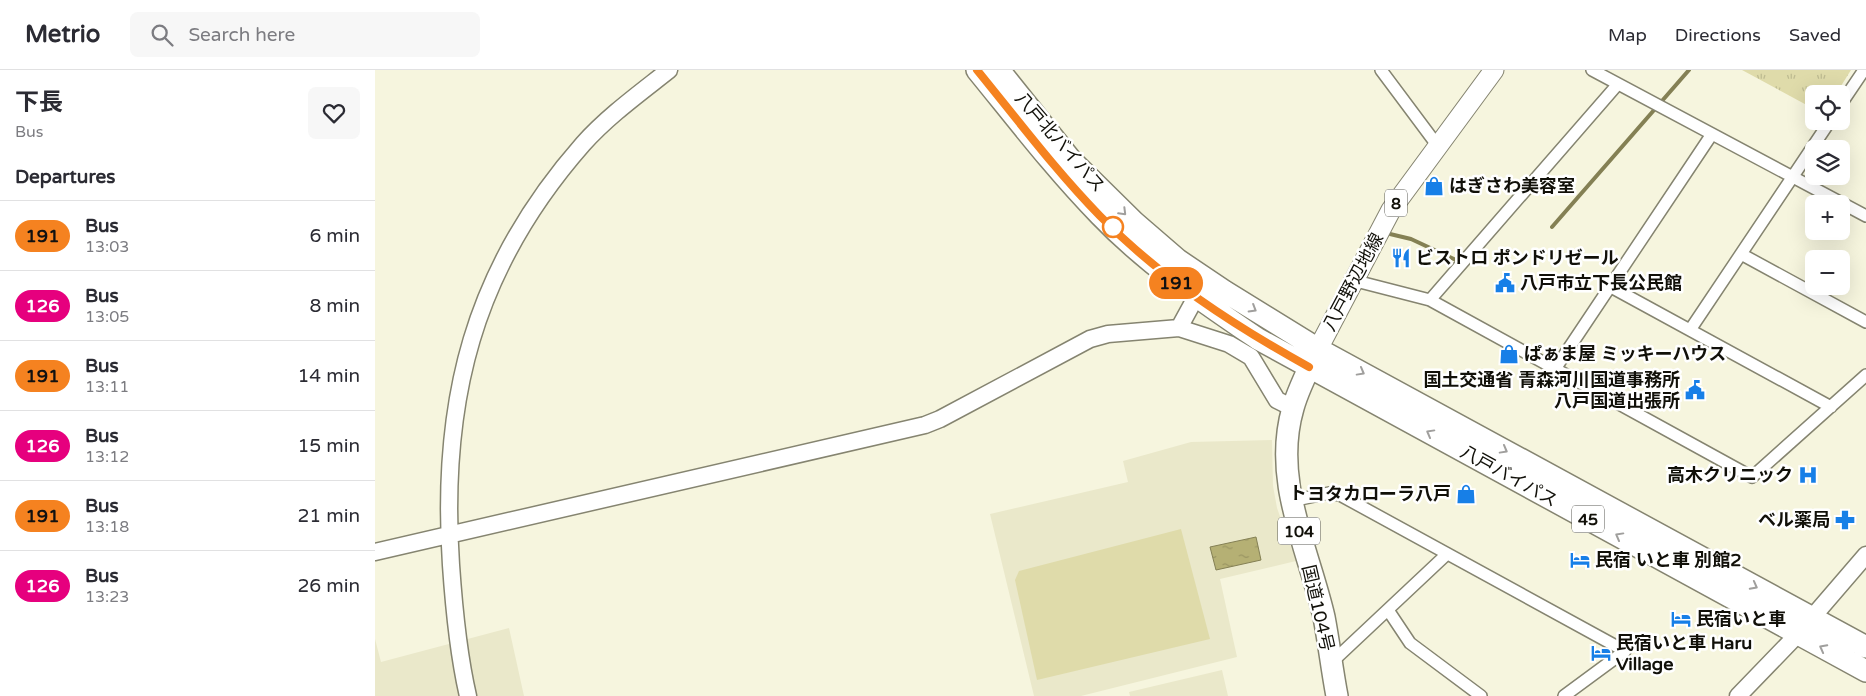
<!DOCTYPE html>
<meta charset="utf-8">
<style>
:root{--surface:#fff;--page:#f7f7f7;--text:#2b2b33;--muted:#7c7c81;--line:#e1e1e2}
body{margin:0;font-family:"Varela Round","Noto Sans JP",sans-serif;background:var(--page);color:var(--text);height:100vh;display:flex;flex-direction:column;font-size:19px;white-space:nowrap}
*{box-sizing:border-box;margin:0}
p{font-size:16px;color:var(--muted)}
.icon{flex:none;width:28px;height:28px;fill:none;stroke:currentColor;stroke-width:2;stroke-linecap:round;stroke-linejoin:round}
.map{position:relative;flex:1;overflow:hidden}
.drawer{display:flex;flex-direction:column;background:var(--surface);width:375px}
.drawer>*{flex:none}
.badge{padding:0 10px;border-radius:16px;font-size:18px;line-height:32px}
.fabs{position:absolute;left:1430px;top:15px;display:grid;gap:10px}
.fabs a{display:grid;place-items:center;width:45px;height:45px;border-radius:8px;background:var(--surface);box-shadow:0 5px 20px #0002;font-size:25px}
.map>.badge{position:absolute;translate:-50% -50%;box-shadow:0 0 0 2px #fff}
h2{padding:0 15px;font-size:19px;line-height:45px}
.round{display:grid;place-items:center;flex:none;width:52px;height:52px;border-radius:8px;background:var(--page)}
.summary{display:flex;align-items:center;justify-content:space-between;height:85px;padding:0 15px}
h1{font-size:24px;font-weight:700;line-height:38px}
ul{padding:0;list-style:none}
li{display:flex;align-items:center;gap:15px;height:70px;padding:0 15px;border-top:1px solid var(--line)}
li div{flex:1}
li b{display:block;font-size:19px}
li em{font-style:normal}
li .badge{min-width:55px;font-weight:700;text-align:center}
header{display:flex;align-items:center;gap:30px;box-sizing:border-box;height:70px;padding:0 25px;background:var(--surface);border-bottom:1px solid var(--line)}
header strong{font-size:24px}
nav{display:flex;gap:28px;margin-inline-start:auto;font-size:18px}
.search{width:350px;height:45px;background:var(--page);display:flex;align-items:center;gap:12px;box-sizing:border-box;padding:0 18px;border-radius:8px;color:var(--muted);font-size:19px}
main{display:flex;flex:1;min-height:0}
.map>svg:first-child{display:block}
.built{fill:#eae8ca}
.green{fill:#dfdbaa}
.park{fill:url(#park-tufts)}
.water{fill:url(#water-ripples);stroke:#848054}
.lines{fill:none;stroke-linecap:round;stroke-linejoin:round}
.stream{stroke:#848054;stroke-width:4}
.street-casing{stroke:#858470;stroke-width:14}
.secondary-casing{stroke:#858470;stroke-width:19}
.primary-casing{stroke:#858470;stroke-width:21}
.highway-casing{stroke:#858470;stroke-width:24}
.street{stroke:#fff;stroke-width:11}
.secondary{stroke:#fff;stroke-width:16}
.primary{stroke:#fff;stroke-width:19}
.highway{stroke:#fff;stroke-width:21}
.oneway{stroke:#a09f9d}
.line-casing{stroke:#fff;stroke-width:11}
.line{stroke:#f58220;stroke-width:8}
.stop-dot{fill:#fff;stroke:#f58220;stroke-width:2.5}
.labels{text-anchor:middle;stroke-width:5;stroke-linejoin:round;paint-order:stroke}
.shield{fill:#fff;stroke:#585853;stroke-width:1}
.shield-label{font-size:16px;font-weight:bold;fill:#111009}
.street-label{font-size:18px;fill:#111009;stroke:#fff}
.poi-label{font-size:18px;font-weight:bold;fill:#111009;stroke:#fff;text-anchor:start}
</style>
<header>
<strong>Metrio</strong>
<div class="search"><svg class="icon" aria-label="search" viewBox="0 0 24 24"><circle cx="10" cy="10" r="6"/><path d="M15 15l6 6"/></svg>Search here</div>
<nav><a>Map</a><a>Directions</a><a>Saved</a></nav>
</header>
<main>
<section class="drawer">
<div class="summary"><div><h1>下長</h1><p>Bus</p></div><a class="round"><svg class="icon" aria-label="heart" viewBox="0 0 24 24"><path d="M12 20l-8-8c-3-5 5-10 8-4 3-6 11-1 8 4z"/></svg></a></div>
<h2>Departures</h2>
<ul>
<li><span class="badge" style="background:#f58220;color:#111">191</span><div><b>Bus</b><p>13:03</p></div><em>6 min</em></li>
<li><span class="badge" style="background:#e6007e;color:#fff">126</span><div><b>Bus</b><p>13:05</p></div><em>8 min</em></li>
<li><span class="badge" style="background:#f58220;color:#111">191</span><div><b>Bus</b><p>13:11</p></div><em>14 min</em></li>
<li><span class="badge" style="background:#e6007e;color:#fff">126</span><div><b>Bus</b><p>13:12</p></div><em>15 min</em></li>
<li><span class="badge" style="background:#f58220;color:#111">191</span><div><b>Bus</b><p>13:18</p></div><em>21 min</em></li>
<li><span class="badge" style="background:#e6007e;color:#fff">126</span><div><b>Bus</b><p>13:23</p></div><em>26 min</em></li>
</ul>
</section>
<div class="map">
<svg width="1491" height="626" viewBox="0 0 1491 626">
<defs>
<pattern id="park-tufts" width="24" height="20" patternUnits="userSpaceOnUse" patternTransform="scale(1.25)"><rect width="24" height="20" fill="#dfdbaa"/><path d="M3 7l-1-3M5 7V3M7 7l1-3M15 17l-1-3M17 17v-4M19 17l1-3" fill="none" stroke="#bebb91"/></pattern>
<pattern id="water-ripples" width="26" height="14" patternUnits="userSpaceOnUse" patternTransform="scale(1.25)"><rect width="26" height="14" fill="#b5b074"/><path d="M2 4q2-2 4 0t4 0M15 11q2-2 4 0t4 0" fill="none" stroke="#9b9663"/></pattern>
</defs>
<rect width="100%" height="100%" fill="#f6f5de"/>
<!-- built -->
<path class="built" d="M897,370L898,416L902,438L921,491L845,509L862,587L706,626H659L615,444L753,412L748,391L816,372Z
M134,558L149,626H0V569L6,592Z
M847,600L853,626H755L754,622Z"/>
<!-- green -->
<path class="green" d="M806,459L835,569L662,610L640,510L644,501Z"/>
<!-- park -->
<path class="park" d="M1367,0H1476L1461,24H1439V39Z"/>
<!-- water -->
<path class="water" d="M881,467L886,490L841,500L835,477Z"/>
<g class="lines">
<!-- stream -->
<path class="stream" d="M1177,157L1314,0
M1015,164L1036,169L1081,190"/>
<defs>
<path id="street" d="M1006,0L1062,75
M1217,0L1491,146
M1466,34L1489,0
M1366,184L1491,252
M977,210L1055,230L1377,407L1491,305
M1236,217L1456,337
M1055,230L1243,14
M1315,260L1455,51
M1180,299L1337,64
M916,431L954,423L965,425L1250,581L1189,626
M1013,540L1035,573L1106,626
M956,593L1072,484"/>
<path id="secondary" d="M804,258L854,274L876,287L902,330L918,338
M0,482L550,355L565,349L715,269L733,264L804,258L821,227
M93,626C83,583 79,539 76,495C65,331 98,199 208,74C233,46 265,23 294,0
M1363,626L1423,564L1491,485"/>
<path id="primary" d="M943,279L1016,140L1119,0"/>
<path id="highway" d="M602,0C642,49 681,100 725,145C772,194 827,231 883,269L1491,601
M624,0L696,90L759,152L803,190L849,221L943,279L1491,577
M940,286C932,302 923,320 918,338C897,410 933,478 949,547C954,573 957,600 962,626"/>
</defs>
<!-- street casing -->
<use href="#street" class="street-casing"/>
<!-- secondary casing -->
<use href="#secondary" class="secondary-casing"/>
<!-- primary casing -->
<use href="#primary" class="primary-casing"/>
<!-- highway casing -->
<use href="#highway" class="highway-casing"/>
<!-- street -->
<use href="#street" class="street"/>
<!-- secondary -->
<use href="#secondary" class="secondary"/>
<!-- primary -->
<use href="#primary" class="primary"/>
<!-- highway -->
<use href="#highway" class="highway"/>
</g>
<!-- one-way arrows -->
<defs><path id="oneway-chevron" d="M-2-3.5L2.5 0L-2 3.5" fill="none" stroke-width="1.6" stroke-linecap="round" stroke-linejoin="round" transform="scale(1.25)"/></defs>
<g class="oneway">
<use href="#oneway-chevron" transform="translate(748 142) rotate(45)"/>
<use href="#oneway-chevron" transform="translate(878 239) rotate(31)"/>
<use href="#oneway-chevron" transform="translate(986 302) rotate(29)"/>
<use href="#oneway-chevron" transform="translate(1055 363) rotate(-151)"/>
<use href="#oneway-chevron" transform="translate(1129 380) rotate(29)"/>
<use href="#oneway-chevron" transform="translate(1244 466) rotate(-151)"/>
<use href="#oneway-chevron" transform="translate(1379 516) rotate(28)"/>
<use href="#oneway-chevron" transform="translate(1448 578) rotate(-152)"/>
</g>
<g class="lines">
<defs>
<path id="line" d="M602,0C642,49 681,101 725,146C786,208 858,255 934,297"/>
</defs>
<!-- line casing -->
<use href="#line" class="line-casing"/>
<!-- line -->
<use href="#line" class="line"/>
</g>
<!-- icons -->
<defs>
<symbol id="shop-bare" viewBox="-9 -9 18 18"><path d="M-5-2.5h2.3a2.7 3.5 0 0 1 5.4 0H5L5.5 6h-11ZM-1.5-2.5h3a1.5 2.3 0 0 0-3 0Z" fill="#177fe7" stroke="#fff" stroke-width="2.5" paint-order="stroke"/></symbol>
<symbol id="restaurant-bare" viewBox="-9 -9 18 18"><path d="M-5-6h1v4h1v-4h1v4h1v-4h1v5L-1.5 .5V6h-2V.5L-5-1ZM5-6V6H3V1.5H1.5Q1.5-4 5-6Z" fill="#177fe7" stroke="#fff" stroke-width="2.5" paint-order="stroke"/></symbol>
<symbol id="civic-bare" viewBox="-9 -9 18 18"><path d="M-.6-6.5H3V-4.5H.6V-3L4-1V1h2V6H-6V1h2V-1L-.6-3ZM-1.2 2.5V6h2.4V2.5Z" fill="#177fe7" stroke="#fff" stroke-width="2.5" paint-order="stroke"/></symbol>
<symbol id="hospital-bare" viewBox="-9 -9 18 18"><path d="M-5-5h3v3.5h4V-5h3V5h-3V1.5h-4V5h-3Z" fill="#177fe7" stroke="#fff" stroke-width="2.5" paint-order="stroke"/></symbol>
<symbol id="pharmacy-bare" viewBox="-9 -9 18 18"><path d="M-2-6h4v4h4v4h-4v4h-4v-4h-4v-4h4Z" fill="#177fe7" stroke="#fff" stroke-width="2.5" paint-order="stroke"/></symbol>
<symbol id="hotel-bare" viewBox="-9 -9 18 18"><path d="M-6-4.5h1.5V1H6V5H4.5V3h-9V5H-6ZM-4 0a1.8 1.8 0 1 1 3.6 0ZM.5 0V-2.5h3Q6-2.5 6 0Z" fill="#177fe7" stroke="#fff" stroke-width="2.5" paint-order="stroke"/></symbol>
</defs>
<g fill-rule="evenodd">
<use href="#shop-bare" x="1045" y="102" width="28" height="28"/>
<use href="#restaurant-bare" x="1012" y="174" width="28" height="28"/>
<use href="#civic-bare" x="1116" y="199" width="28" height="28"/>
<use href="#shop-bare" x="1120" y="270" width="28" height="28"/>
<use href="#civic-bare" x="1306" y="306" width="28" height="28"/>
<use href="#hospital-bare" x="1419" y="391" width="28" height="28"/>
<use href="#shop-bare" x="1077" y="410" width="28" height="28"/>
<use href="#pharmacy-bare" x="1456" y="436" width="28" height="28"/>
<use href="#hotel-bare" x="1191" y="476" width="28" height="28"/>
<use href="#hotel-bare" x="1292" y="535" width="28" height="28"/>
<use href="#hotel-bare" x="1212" y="569" width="28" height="28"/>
</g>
<!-- markers -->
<circle class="stop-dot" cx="738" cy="157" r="10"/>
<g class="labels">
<!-- shield labels -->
<g class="shield">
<rect x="1010" y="119.5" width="22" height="27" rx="4"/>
<rect x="1197" y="435.5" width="32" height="27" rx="4"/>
<rect x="903" y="447.5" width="42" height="27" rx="4"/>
</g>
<g class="shield-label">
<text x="1021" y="139">8</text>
<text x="1213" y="455">45</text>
<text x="924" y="467">104</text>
</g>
<!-- street labels -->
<g class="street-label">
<text transform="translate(685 72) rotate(49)" y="6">八戸北バイパス</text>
<text transform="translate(978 212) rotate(-62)" y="6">八戸野辺地線</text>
<text transform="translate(1134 406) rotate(29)" y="6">八戸バイパス</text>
<text transform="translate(943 538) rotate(77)" y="6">国道104号</text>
</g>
<!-- poi labels -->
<g class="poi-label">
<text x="1074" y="122">はぎさわ美容室</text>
<text x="1041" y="194">ビストロ ポンドリゼール</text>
<text x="1145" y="219">八戸市立下長公民館</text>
<text x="1149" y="290">ぱぁま屋 ミッキーハウス</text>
<text x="1305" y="316" text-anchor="end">国土交通省 青森河川国道事務所<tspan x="1305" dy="21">八戸国道出張所</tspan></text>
<text x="1418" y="411" text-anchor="end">高木クリニック</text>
<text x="1076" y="430" text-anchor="end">トヨタカローラ八戸</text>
<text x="1455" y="456" text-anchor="end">ベル薬局</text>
<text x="1220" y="496">民宿 いと車 別館2</text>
<text x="1321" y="555">民宿いと車</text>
<text x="1241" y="579">民宿いと車 Haru<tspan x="1241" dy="21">Village</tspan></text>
</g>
</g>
</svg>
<div class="fabs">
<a><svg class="icon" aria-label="locate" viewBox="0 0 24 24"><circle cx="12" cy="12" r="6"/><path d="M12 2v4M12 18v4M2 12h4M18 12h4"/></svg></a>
<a><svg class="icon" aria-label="layers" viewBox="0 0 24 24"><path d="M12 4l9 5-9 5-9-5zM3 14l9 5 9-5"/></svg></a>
<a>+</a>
<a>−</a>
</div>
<b class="badge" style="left:801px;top:213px;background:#f58220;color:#111">191</b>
</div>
</main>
